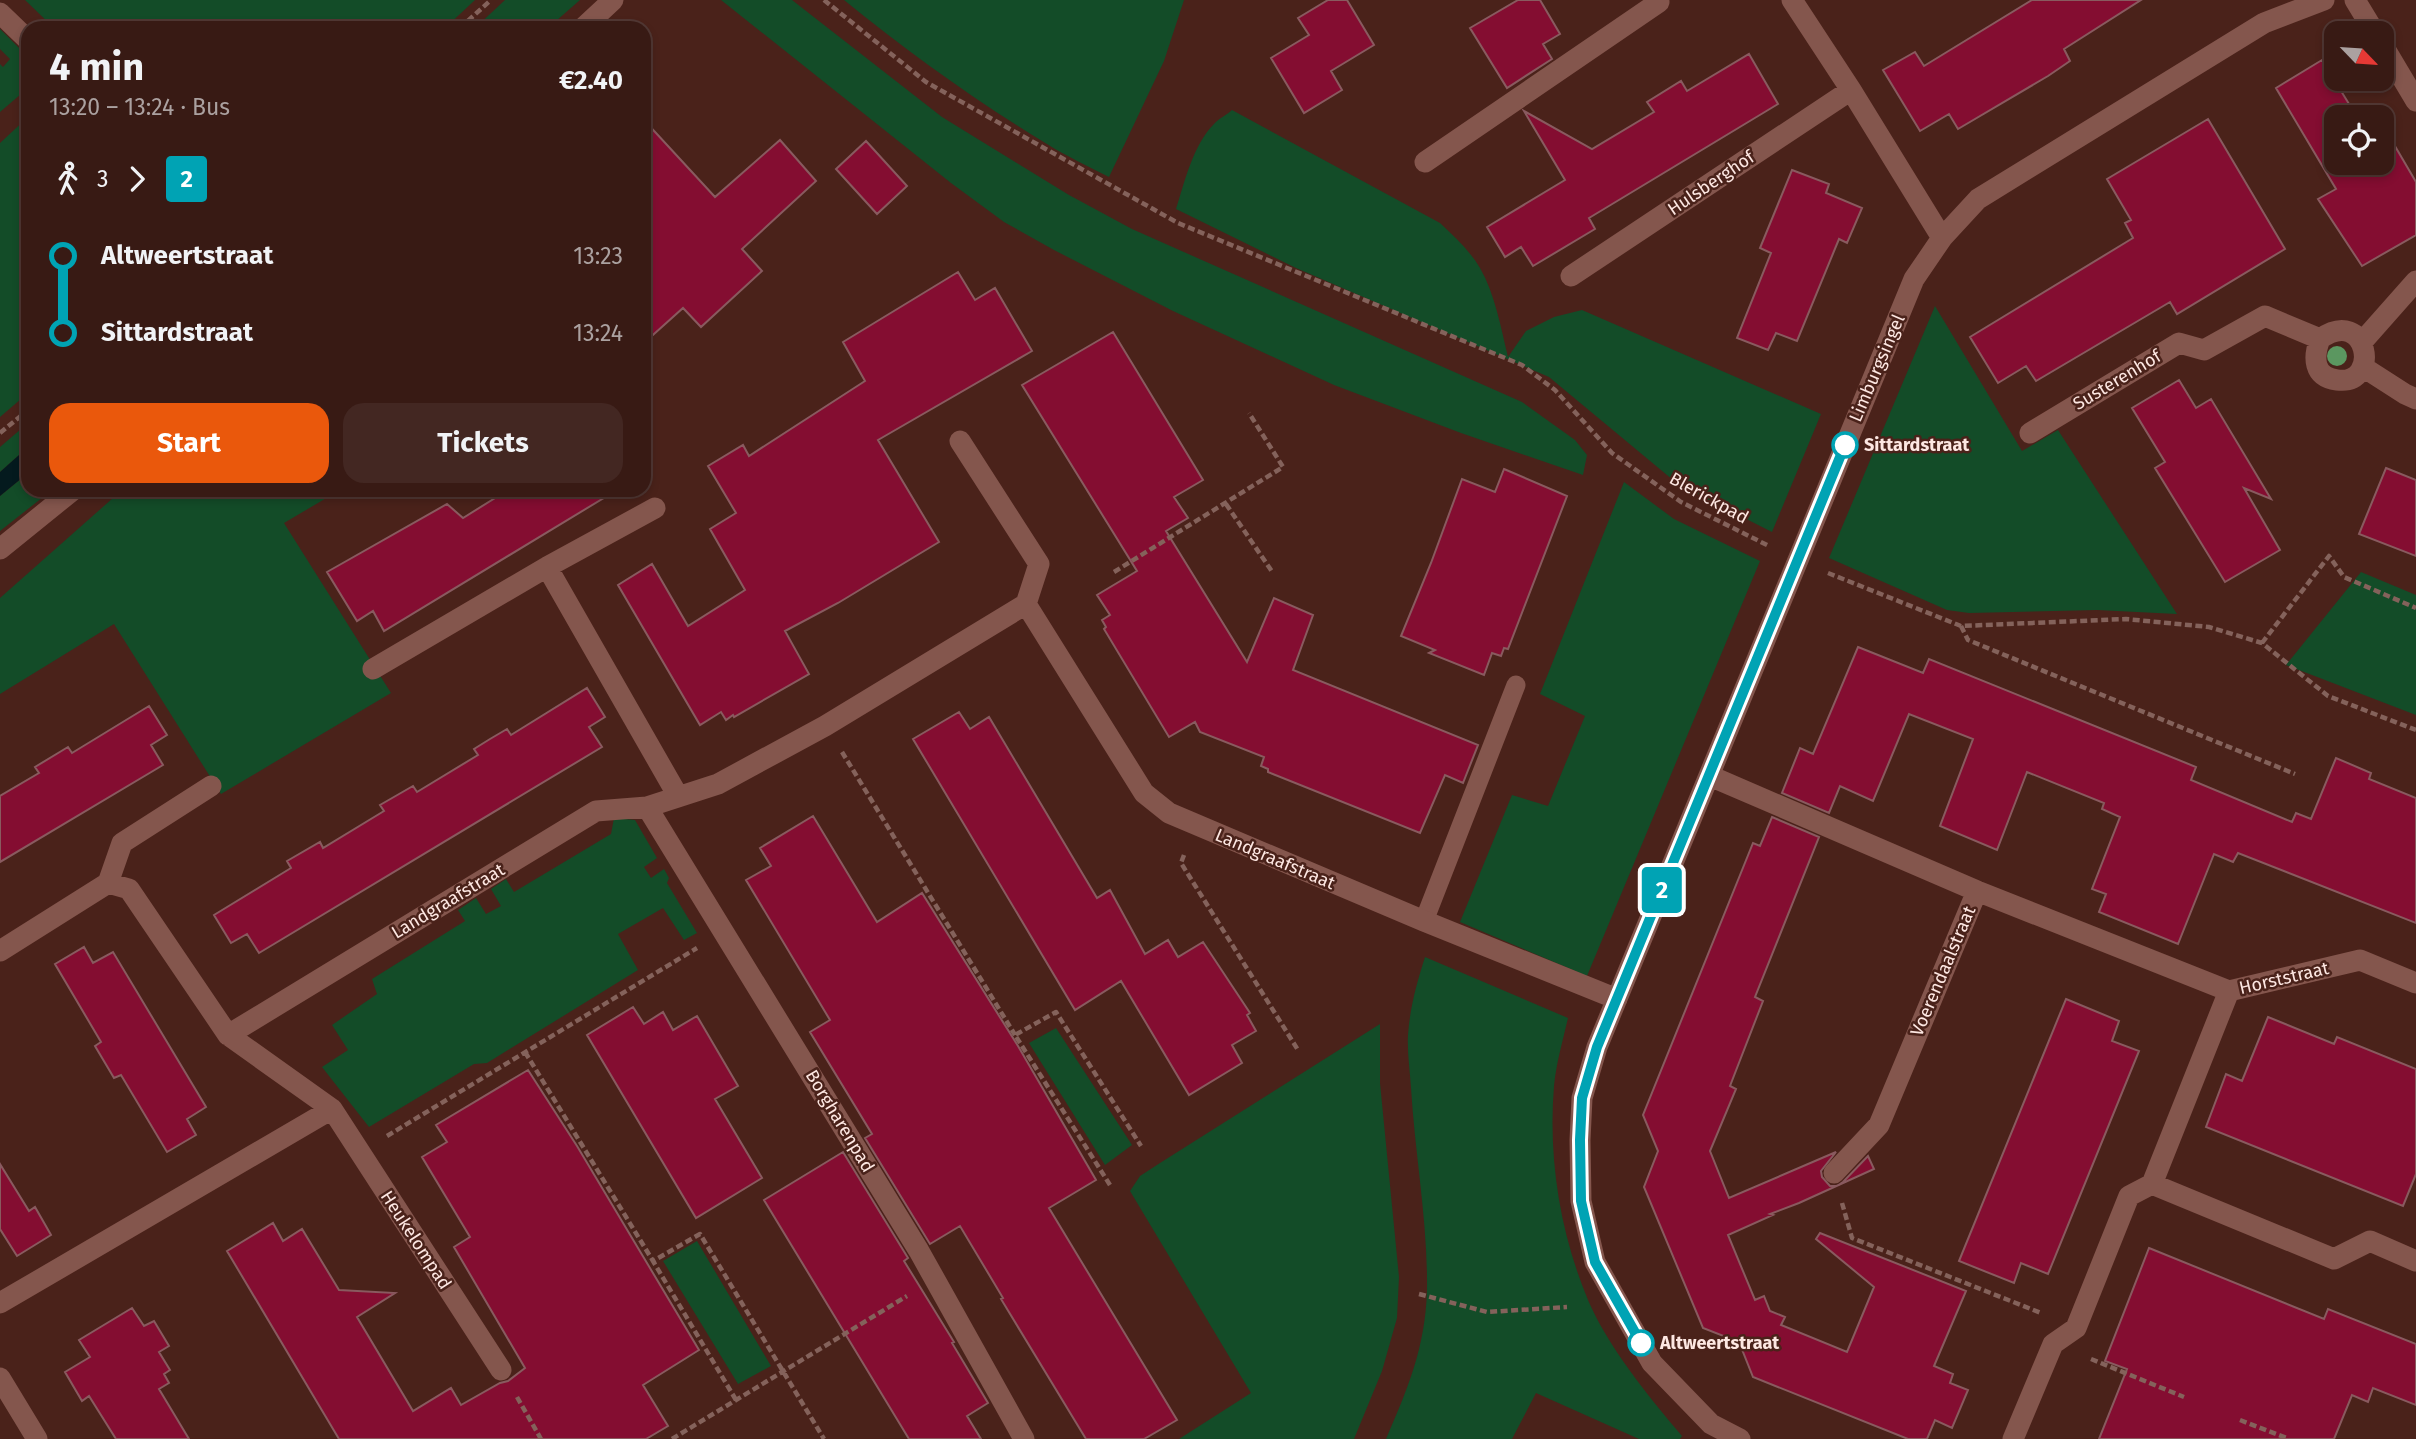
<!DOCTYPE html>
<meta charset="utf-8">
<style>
:root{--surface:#381a14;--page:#432722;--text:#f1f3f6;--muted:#aba1a0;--line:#523834;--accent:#ea580c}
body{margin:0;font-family:"Fira Sans",sans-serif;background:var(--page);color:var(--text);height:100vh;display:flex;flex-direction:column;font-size:26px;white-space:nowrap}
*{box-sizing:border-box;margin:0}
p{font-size:23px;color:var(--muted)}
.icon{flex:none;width:38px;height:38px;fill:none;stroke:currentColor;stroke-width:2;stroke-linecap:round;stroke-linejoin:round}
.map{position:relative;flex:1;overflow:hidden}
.sheet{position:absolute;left:21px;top:21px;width:630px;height:476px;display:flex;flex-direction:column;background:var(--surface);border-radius:21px;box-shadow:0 4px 10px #0003,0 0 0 2px var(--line)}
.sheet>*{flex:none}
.badge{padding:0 14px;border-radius:5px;font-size:24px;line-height:46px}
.needle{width:46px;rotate:115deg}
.controls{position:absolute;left:2324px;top:21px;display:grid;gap:14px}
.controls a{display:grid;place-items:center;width:70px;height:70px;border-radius:14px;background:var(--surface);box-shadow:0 4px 10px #0003,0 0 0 2px var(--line);font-size:35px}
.map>.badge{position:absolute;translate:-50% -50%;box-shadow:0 0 0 4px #fff}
.legs{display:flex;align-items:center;gap:10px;height:77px;padding:0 28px;font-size:23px}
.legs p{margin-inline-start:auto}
.head{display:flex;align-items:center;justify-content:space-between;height:119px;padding:0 28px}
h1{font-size:38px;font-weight:700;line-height:52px}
.action{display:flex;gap:14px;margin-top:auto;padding:14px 28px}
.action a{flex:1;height:80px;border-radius:21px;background:var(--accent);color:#fff;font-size:28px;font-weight:700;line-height:80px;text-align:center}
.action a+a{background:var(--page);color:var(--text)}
ul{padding:0 28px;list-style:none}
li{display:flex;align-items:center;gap:24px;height:77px;font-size:26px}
li i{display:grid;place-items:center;width:10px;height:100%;margin:0 9px;background:currentColor}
li i::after{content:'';width:18px;height:18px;margin:-9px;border:5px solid;border-radius:50%;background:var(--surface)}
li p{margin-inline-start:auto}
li:first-child i{background:linear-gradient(#0000 50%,currentColor 0)}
li:last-child i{background:linear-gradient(currentColor 50%,#0000 0)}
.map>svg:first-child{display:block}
.green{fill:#134c28}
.water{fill:#041a1e}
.building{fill:#840d31;stroke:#895a5f;stroke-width:2}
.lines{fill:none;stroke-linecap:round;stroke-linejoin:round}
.path{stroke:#84625b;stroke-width:4.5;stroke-dasharray:7 3.5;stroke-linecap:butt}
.lane{stroke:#84564d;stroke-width:19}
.street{stroke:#84564d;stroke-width:21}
.tree{fill:#5b9760}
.line-1-casing{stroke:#fff;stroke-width:16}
.line-1{stroke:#00a3b4;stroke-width:10}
.stop-1-dot{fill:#fff;stroke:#00a3b4;stroke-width:3.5}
.labels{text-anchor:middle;stroke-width:5;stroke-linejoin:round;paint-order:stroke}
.street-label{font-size:18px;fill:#fde7e2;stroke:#4a221a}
.stop-label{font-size:18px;font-weight:bold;fill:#fde7e2;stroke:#4a221a;text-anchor:start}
</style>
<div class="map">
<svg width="2416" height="1439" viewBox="0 0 2416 1439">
<rect width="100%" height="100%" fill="#4a221a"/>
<!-- green -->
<path class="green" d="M25,0H475L445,28H54Z
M505,0H580L548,28H475Z
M721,0H792L942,117L1069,195L1132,229L1522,402L1575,440L1587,455L1583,475L1461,433L1334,385L1173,311L1054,250L1004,222L951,183Z
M844,0H1184L1164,61L1109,177C1088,166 1066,156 1047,144C976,101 908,52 844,0Z
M0,29L28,57V88L0,112V64L3,67L10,59L0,49Z
M1232,110L1440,223C1455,237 1470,251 1480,268C1495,294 1501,328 1508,357L1526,331L1554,317L1582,310L1821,414L1772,532L1679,485L1549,377L1296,268L1176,209C1185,181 1193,145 1214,124C1219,118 1227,115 1232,110Z
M28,117V393L0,417V143Z
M1935,306L2022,451L2058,430L2177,614L2097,610L1969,613L1947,610L1829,558Z
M28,423V447L0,472V447Z
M28,473V490H52L0,531V496Z
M1624,482L1674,519L1760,561L1587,976L1460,922L1512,795L1548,806L1585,716L1540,694Z
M122,490H340L284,523L391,693L221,794L114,624L0,694V598Z
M2361,572L2416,595V715L2286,665Z
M614,818L635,820L657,858L644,867L651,878L664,869L669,878L667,883L697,933L684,940L663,908L618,934L638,970L487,1063L474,1064L369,1127L322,1067L348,1050L332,1025L377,994L372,979L465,921L458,910L476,898L486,914L501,906L491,889L506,879L514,892L611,834Z
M1425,957L1568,1018C1563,1040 1556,1064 1554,1086C1548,1158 1560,1233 1588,1300C1608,1347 1649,1397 1682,1436L1680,1439H1639L1536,1393L1512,1439H1386C1408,1388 1425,1348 1427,1291C1428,1223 1415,1155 1411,1088C1410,1071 1407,1052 1408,1035C1410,1007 1417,982 1425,957Z
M1380,1024V1083L1399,1277L1397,1318L1382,1371L1354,1439H1179L1251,1393L1130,1191L1140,1176L1160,1163Z
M1056,1028L1132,1145L1105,1165L1029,1043Z
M697,1241L771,1366L738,1384L663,1261Z"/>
<!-- water -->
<path class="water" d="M28,447V473L0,496V472Z"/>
<!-- building -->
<path class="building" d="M1328,0H1347L1374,45L1331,71L1342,90L1304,113L1271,58L1309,35L1298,18Z
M1518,0H1540L1560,34L1543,44L1552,59L1507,88L1470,28Z
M2032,0H2141L2064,49L2070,61L2048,76L1958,129L1949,114L1920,131L1883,70L1915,52L1924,66Z
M1749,54L1778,104L1589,218L1595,229L1533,266L1521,247L1505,257L1487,227L1565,180L1524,111L1592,149L1654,112L1647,102L1681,81L1687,91Z
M2322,60L2357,117H2336V163H2382V124L2416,182V235L2362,266L2318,199L2336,189L2276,88Z
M2208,119L2285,249L2177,314L2170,302L2036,381L2026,366L1998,383L1970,337L2133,238L2125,223L2131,220L2107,179Z
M644,120L715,197L780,140L816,181L742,249L762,271L701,327L683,308L644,343Z
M866,141L907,186L877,214L836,169Z
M1792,170L1829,184L1826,193L1862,208L1847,243L1839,239L1797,341L1776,333L1768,350L1737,338L1771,253L1760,248Z
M958,272L975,300L995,288L1032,351L878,440L939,542L838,603L785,631L809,674L734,717L733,715L726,720L721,712L700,725L618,585L652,564L688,626L745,590L710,529L736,513L708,466L743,445L749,456L865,381L843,342Z
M1113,332L1203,480L1174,497L1188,518L1166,531L1247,662L1274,598L1313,615L1293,670L1478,745L1463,783L1445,775L1420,833L1268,772V769L1261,766L1264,757L1200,732L1195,722L1169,737L1104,629L1106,627L1102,620L1110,615L1097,595L1137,571L1022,385Z
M2179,380L2196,408L2211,399L2271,499L2244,488L2280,550L2225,582L2155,468L2165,462L2132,408Z
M2386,468L2416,480V556L2359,534Z
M1504,469L1567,496L1508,649L1504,648L1501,656L1492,653L1484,675L1429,653L1435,650L1401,636L1431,563L1462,479L1495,492Z
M508,490H617L384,631L373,611L357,621L327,572L447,504L463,518Z
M1858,647L1923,673L1929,659L2196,767L2191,780L2292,822L2296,813L2311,819L2336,758L2371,773L2369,779L2416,798V923L2238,853L2233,862L2214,854L2178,944L2099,912L2106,894L2092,889L2120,817L2102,809L2104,803L2027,772L1997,850L1940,826L1973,739L1909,714L1873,801L1840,786L1829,813L1782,793L1800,748L1813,754Z
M587,688L605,717L589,727L602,747L259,953L247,934L231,943L214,915L291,868L287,861L320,842L323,848L384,811L380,805L413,786L417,792L478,755L474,749L490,739L507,729L511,735Z
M149,706L167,735L151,745L163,765L0,862V796L39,773L35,767L68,747L72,753Z
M959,712L970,729L989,717L1097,898L1110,890L1145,954L1168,940L1178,957L1203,942L1250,1013L1247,1015L1256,1031L1232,1045L1242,1063L1189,1095L1121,981L1075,1010L913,739Z
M813,816L877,922L922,893L1018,1046L1096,1180L1049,1208L1177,1420L1144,1439H1086L1001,1299L1003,1298L960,1226L930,1244L865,1138L872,1134L810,1032L830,1020L746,880L771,866L760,848Z
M1772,817L1819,837L1755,997L1763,1001L1730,1086L1736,1089L1710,1151L1729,1198L1836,1152L1821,1171L1822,1177L1830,1186H1837L1843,1182L1868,1156L1874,1169L1799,1203L1770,1214L1773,1215L1728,1235L1755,1300L1764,1296L1770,1311L1785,1317L1781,1325L1847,1352L1874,1287L1816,1239L1820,1233L1966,1291L1934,1366L1953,1374L1950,1383L1968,1390L1952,1428L1935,1420L1927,1439H1908L1753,1377L1739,1342L1703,1328L1644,1187L1658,1151L1643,1115L1753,843L1760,846Z
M84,947L93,963L113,952L206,1107L187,1119L196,1135L167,1152L121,1075L114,1078L95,1046L101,1042L55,964Z
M2066,999L2119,1021L2112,1041L2139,1051L2048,1274L2021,1263L2014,1283L1959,1261Z
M633,1007L644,1024L663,1012L673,1030L697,1016L738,1086L715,1099L762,1178L696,1218L587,1035Z
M2268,1017L2334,1044L2337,1037L2416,1069V1174L2403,1206L2206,1127L2226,1074L2242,1081Z
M528,1070L577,1146L699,1350L643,1385L668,1426L646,1439H339L227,1251L273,1223L283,1241L302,1229L339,1290L395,1293L357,1317L413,1411L451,1388L461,1405L500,1383L508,1381L525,1368L454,1247L470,1237L422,1157L447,1142L436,1125Z
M843,1152L908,1258L904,1261L954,1342L952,1343L988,1403L967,1416L981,1439H909L764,1200Z
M0,1164L29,1211L35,1207L51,1235L17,1256L0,1229Z
M2149,1248L2324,1319L2328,1309L2416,1344V1405L2373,1388L2368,1402L2352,1395L2334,1439H2099L2127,1369L2105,1361Z
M132,1308L144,1326L154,1321L169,1346L159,1352L170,1370L164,1374L169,1383L159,1389L189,1439H116L89,1396L82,1401L65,1372L90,1357L79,1340Z"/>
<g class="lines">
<!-- path -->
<path class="path" d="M824,0L926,82L1178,223L1522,365L1555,390L1612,453L1681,502L1769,546
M460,28L491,0
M0,433L28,410
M1226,504L1273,573
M1114,572L1283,467L1249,413
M1828,573L1961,626L2126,619L2209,627L2262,643L2328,696L2416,730
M1961,626L1968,640L2295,774
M2262,643L2329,556L2344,577L2416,608
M842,752L1015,1035
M1184,855L1181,863L1298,1050
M525,1052L653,1261
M387,1136L697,948
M1110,1185L1015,1035L1056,1012L1141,1146
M1842,1203L1852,1238L2041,1313
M1419,1294L1487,1312L1567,1307
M2091,1359L2184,1397
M517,1397L541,1439
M736,1400L653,1261L700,1234L824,1439
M2240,1420L2289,1439
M672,1439L907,1296"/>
<!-- lane -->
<path class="lane" d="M1424,921L1516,685"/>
<!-- street -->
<path class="street" d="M1792,0L1851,90L1942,238
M2355,0L2375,33
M0,13L28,40
M583,28L613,0
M2382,44L2416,101
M1425,162L1659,2
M1571,276L1851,90
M2362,342L2416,281
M2363,367L2405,394L2416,399
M2030,433L2179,343L2204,350L2265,316L2320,339C2368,305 2382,386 2337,380C2313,377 2313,357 2320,339
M0,549L73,490
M547,567L678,796
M1026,604L1144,793L1169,813L1424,921L1617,999
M373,669L547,567L655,508
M1710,776L1977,891
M647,807L919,1251L1024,1439
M108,883L122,843L211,786
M0,951L108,883L129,889L228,1035L332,1109L501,1370
M228,1035L596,811L647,807L718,784L825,726L1026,604L1039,564L960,441
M1834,1173L1879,1125L1977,891L2229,991
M2152,1184L2334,1259L2370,1241L2416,1261
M0,1303L332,1109
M0,1378L37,1439
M1740,1439L1711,1424L1652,1363L1595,1262L1581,1201L1580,1140L1582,1098L1597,1047L1914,279L1942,238L1978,199L2264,23L2324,0
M2013,1439L2053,1344L2076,1328L2129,1196L2152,1184L2229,991L2360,960L2416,983"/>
</g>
<!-- trees -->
<circle class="tree" cx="2337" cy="356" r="10"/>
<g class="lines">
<defs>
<path id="line-1" d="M1641,1343L1595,1262L1581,1201L1580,1140L1582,1098L1597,1047L1845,445"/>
</defs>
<!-- line-1 casing -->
<use href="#line-1" class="line-1-casing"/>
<!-- line-1 -->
<use href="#line-1" class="line-1"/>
</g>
<!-- markers -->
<g class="stop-1-dot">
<circle cx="1845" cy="445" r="12"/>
<circle cx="1641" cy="1343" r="12"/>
</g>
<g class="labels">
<!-- street labels -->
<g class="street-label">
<text transform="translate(1711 183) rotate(-34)" y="6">Hulsberghof</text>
<text transform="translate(1877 368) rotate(-67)" y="6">Limburgsingel</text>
<text transform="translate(2117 380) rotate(-31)" y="6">Susterenhof</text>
<text transform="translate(1709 498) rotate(29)" y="6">Blerickpad</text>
<text transform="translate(1275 859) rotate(23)" y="6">Landgraafstraat</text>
<text transform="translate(448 901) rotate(-31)" y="6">Landgraafstraat</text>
<text transform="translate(1943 971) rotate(-67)" y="6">Voerendaalstraat</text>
<text transform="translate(2284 978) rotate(-13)" y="6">Horststraat</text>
<text transform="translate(840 1121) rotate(59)" y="6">Borgharenpad</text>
<text transform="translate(416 1240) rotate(57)" y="6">Heukelompad</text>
</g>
<!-- stop labels -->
<g class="stop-label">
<text x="1864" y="451">Sittardstraat</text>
<text x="1660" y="1349">Altweertstraat</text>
</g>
</g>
</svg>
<div class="controls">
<a><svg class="needle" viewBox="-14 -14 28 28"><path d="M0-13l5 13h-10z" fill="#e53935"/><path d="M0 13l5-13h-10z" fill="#aba1a0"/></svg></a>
<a><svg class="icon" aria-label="locate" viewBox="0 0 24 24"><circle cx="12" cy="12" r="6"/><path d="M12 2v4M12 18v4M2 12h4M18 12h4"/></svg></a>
</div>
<b class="badge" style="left:1662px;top:890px;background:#00a3b4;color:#fff">2</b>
<section class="sheet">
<div class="head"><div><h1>4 min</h1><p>13:20 – 13:24 · Bus</p></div><b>€2.40</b></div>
<div class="legs"><svg class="icon" aria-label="walk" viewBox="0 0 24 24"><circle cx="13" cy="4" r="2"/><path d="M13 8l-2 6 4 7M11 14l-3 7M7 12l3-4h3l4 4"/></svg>3<svg class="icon" aria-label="forward" viewBox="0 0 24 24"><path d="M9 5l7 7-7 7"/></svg><b class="badge" style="background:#00a3b4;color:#fff">2</b></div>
<ul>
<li><i style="color:#00a3b4"></i><b>Altweertstraat</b><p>13:23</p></li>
<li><i style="color:#00a3b4"></i><b>Sittardstraat</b><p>13:24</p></li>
</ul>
<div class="action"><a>Start</a><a>Tickets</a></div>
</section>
</div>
